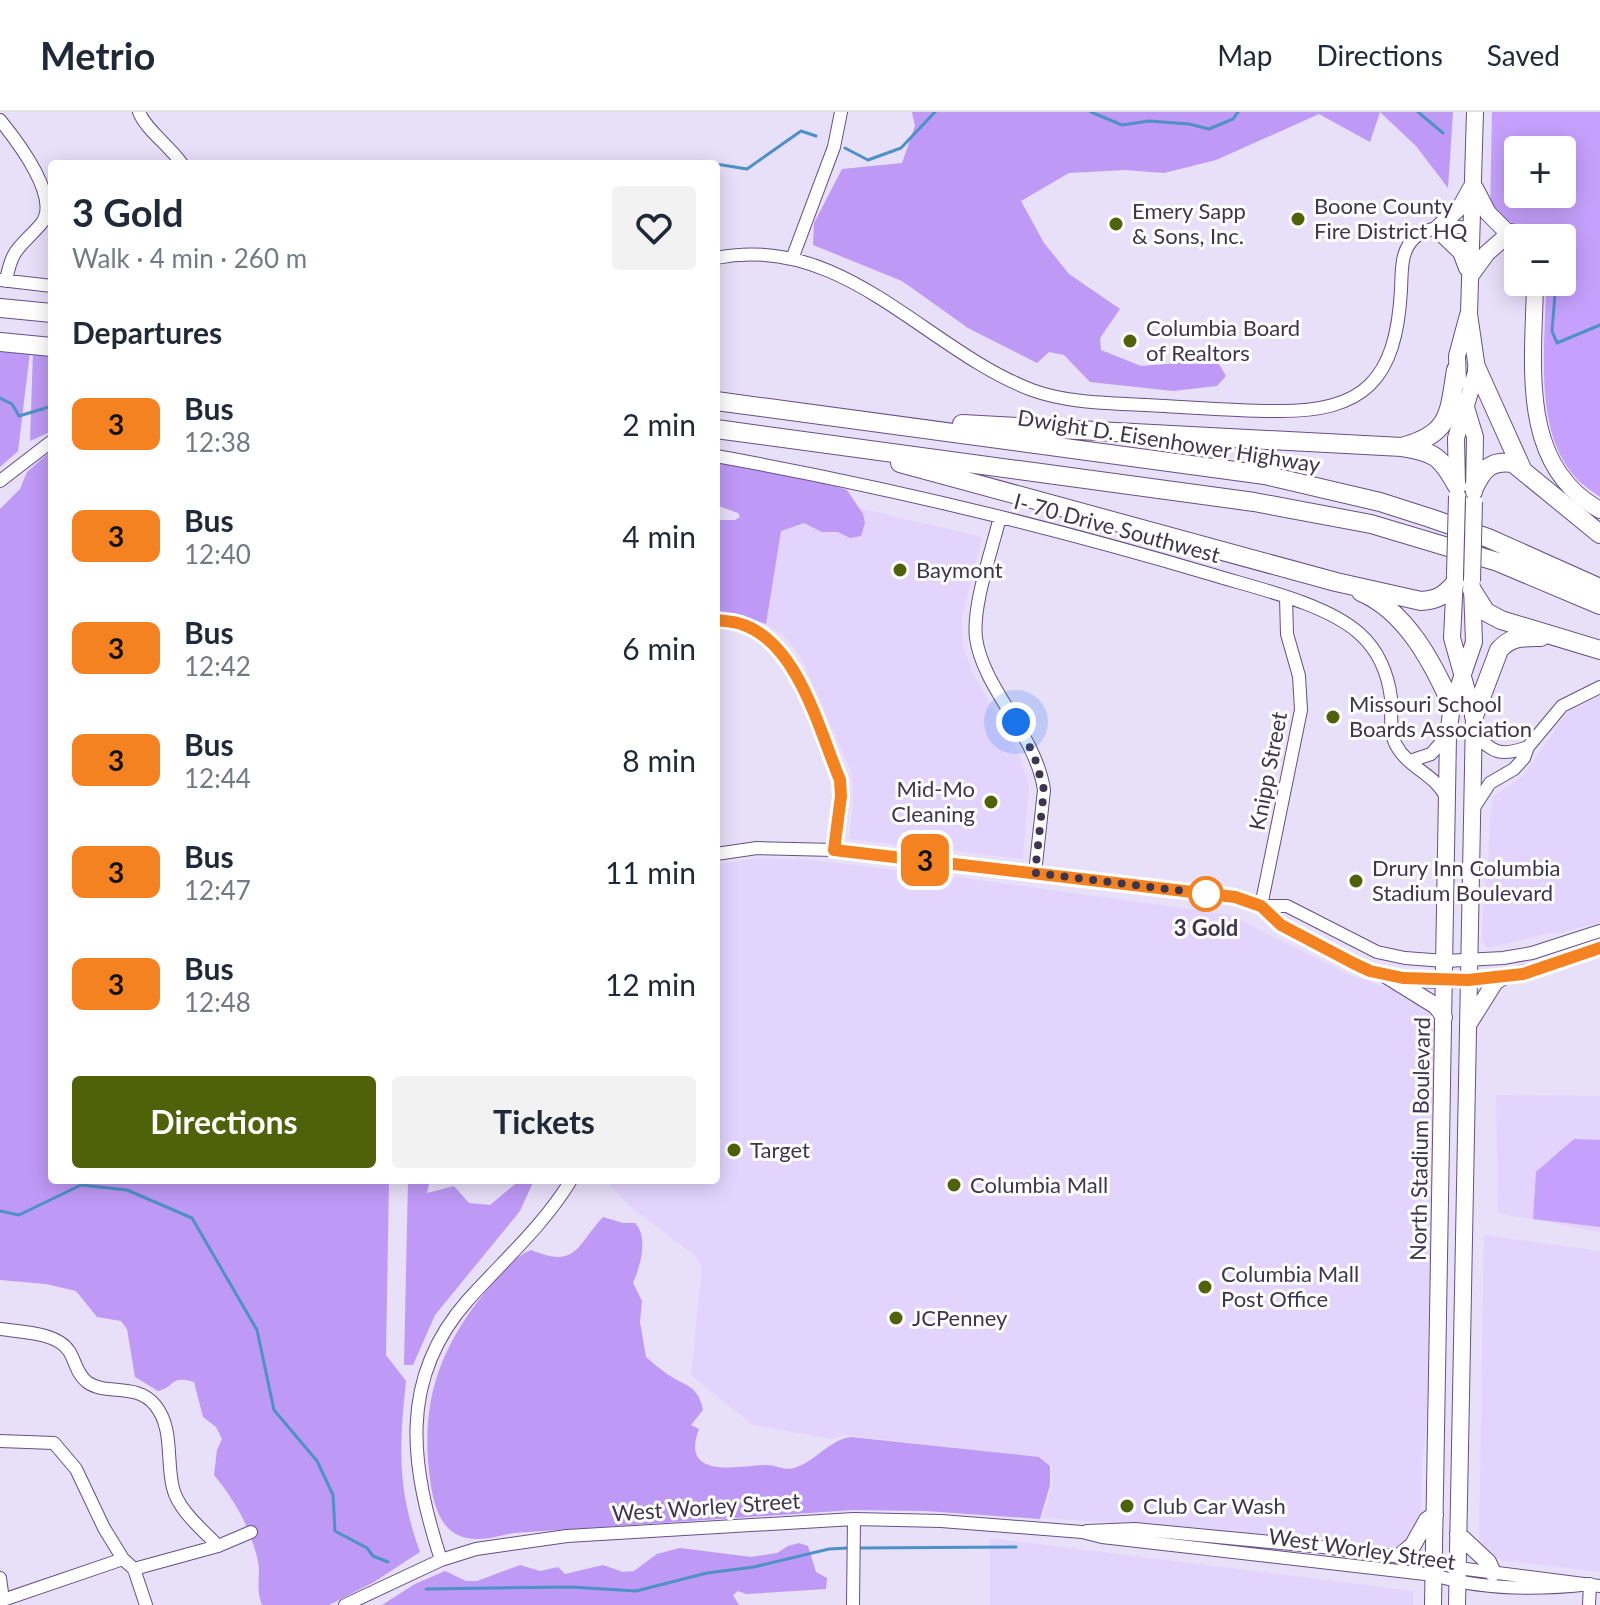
<!DOCTYPE html>
<meta charset="utf-8">
<style>
:root{--surface:#fff;--page:#f2f2f3;--text:#1f2937;--muted:#747a83;--line:#e0e1e3;--accent:#506209}
body{margin:0;font-family:Lato,sans-serif;background:var(--page);color:var(--text);height:100vh;display:flex;flex-direction:column;font-size:30px;white-space:nowrap}
*{box-sizing:border-box;margin:0}
p{font-size:26px;color:var(--muted)}
.icon{flex:none;width:44px;height:44px;fill:none;stroke:currentColor;stroke-width:2;stroke-linecap:round;stroke-linejoin:round}
.map{position:relative;flex:1;overflow:hidden}
.sheet{position:absolute;left:48px;top:48px;width:672px;height:1024px;display:flex;flex-direction:column;background:var(--surface);border-radius:8px;box-shadow:0 4px 20px #0003}
.sheet>*{flex:none}
.badge{padding:0 16px;border-radius:12px;font-size:28px;line-height:52px}
.fabs{position:absolute;left:1504px;top:24px;display:grid;gap:16px}
.fabs a{display:grid;place-items:center;width:72px;height:72px;border-radius:8px;background:var(--surface);box-shadow:0 4px 20px #0003;font-size:40px}
.you{position:absolute;width:40px;height:40px;margin:-20px;border:6px solid #fff;border-radius:50%;background:#1a73e8;box-shadow:0 0 0 12px #1a73e833}
.map>.badge{position:absolute;translate:-50% -50%;box-shadow:0 0 0 4px #fff}
h2{padding:0 24px;font-size:30px;line-height:72px}
.round{display:grid;place-items:center;flex:none;width:84px;height:84px;border-radius:8px;background:var(--page)}
.overview{display:flex;align-items:center;justify-content:space-between;height:136px;padding:0 24px}
h1{font-size:38px;font-weight:700;line-height:60px}
.button{display:flex;gap:16px;margin-top:auto;padding:16px 24px}
.button a{flex:1;height:92px;border-radius:8px;background:var(--accent);color:#fff;font-size:32px;font-weight:700;line-height:92px;text-align:center}
.button a+a{background:var(--page);color:var(--text)}
ul{padding:0;list-style:none}
li{display:flex;align-items:center;gap:24px;height:112px;padding:0 24px}
li div{flex:1}
li b{display:block;font-size:30px}
li em{font-style:normal}
li .badge{min-width:88px;font-weight:700;text-align:center}
header{display:flex;align-items:center;gap:48px;box-sizing:border-box;height:112px;padding:0 40px;background:var(--surface);border-bottom:2px solid var(--line)}
header strong{font-size:38px}
nav{display:flex;gap:44px;margin-inline-start:auto;font-size:28px}
.map>svg:first-child{display:block}
.built{fill:#e3d4fe}
.green{fill:#c5a1fd;fill-rule:evenodd}
.forest{fill:#be99f6}
.lines{fill:none;stroke-linecap:round;stroke-linejoin:round}
.stream{stroke:#4d91c7;stroke-width:3}
.minor-casing{stroke:#665087;stroke-width:14}
.major-casing{stroke:#665087;stroke-width:18}
.highway-casing{stroke:#665087;stroke-width:20}
.minor{stroke:#fff;stroke-width:12}
.major{stroke:#fff;stroke-width:16}
.highway{stroke:#fff;stroke-width:18}
.major-bridge-casing{stroke:#665087;stroke-width:18;stroke-linecap:butt}
.major-bridge{stroke:#fff;stroke-width:16}
.line-casing{stroke:#fff;stroke-width:18}
.line{stroke:#f58220;stroke-width:12}
.walk{stroke:#3e354e;stroke-width:8;stroke-dasharray:0 14.4}
.poi-dot{fill:#506209;stroke:#fff;stroke-width:3}
.stop-dot{fill:#fff;stroke:#f58220;stroke-width:4}
.labels{text-anchor:middle;stroke-width:6;stroke-linejoin:round;paint-order:stroke}
.poi-label{font-size:22px;fill:#3e354e;stroke:#fff;text-anchor:start}
.street-label{font-size:22px;fill:#3e354e;stroke:#fff}
.stop-label{font-size:22px;font-weight:bold;fill:#3e354e;stroke:#fff}
</style>
<header>
<strong>Metrio</strong>
<nav><a>Map</a><a>Directions</a><a>Saved</a></nav>
</header>
<div class="map">
<svg width="1600" height="1493" viewBox="0 0 1600 1493">
<rect width="100%" height="100%" fill="#e8dff9"/>
<!-- built -->
<path class="built" d="M787,379L982,425L962,505L963,534L973,562L1019,642L1029,675L1023,747L849,727L853,694L852,662L801,545L784,524L766,512Z
M1600,584V810L1557,822L1553,820L1488,836L1482,828L1483,802L1488,753L1490,701L1494,684L1523,664L1567,601Z
M757,746L802,747L965,766L1230,803L1350,863L1384,875L1406,879L1431,899L1435,908L1427,1307L1422,1349L1421,1409L1406,1433L1395,1437L1172,1415L1043,1406L1052,1374V1354L1042,1346L845,1323L833,1327L753,1313L691,1263L702,1155L695,1144L631,1095L606,1068H716V753Z
M1496,983L1600,984V1120L1498,1101Z
M1484,1123L1600,1139V1460L1501,1448L1479,1435Z
M990,1426L1413,1479V1493H990Z"/>
<!-- green -->
<path class="green" d="M1492,0H1600V385C1592,379 1582,373 1575,365C1532,316 1546,231 1546,170H1562V126H1529L1511,110L1490,106ZM1518,38H1562V82H1518Z
M1574,1027L1600,1028V1115L1533,1107L1536,1060Z"/>
<!-- forest -->
<path class="forest" d="M912,0H1453L1448,76L1416,34L1380,0L1370,30L1319,2L1216,48L1164,61L1125,58L1069,61L1021,89L1044,131L1069,162L1120,197L1100,226L1101,238L1141,254L1179,251L1219,252L1226,264L1217,274L1173,279L1090,270L1064,243L1049,240L1037,251L968,216L902,169L813,133L814,111L842,57L902,51L915,14Z
M0,237L30,240L18,339L0,355Z
M33,239L52,242V319L30,329Z
M52,338V1068H389L386,1243L406,1269C399,1335 397,1377 420,1440L374,1470L329,1493H262C255,1476 261,1464 258,1449C250,1415 236,1390 214,1363L217,1338L222,1327L216,1315L203,1305L194,1270C169,1263 176,1275 158,1279L135,1265L127,1217L121,1209L97,1205L76,1179L46,1172L0,1168V397L20,377L27,360Z
M716,350L819,369L847,378L863,402L865,411L861,424L850,426L838,420H822L804,411L781,419L766,512L739,503L716,500V408H735L740,405L738,401L716,393Z
M408,1068H430L427,1081L454,1074L469,1091L490,1093L520,1068H534L520,1099L435,1203L413,1253H404Z
M603,1105L623,1111H635C649,1125 640,1155 633,1171L642,1189L640,1210L646,1245C653,1251 660,1257 667,1262C685,1274 698,1273 703,1298L691,1313L699,1317C679,1368 739,1354 766,1353C778,1353 785,1360 797,1355C817,1348 829,1328 851,1325L1039,1345L1050,1354V1373L1040,1407L925,1399L853,1398L514,1421C497,1424 478,1431 460,1424C438,1415 433,1388 430,1367C420,1292 438,1238 486,1179C498,1164 512,1146 531,1138C577,1157 576,1134 603,1105Z
M799,1431L808,1434L816,1460L827,1466L826,1477L746,1482L738,1479L733,1483L739,1493H382L415,1472L445,1459L466,1469H477L520,1453L540,1459L558,1455L565,1462L603,1453L623,1460L634,1459L657,1442L680,1436L751,1445L777,1441L788,1434Z"/>
<g class="lines">
<!-- stream -->
<path class="stream" d="M1091,0L1122,13L1149,9L1189,12L1209,17L1233,7L1238,0
M1418,0L1443,21
M845,36L868,48L901,36L935,0
M696,52H715
M716,52L747,57L801,19L816,24
M1545,121L1546,126
M1556,170L1552,219L1557,231L1600,213
M0,286L12,292L19,304L52,294
M0,1099L19,1103L81,1073L127,1078L192,1106L257,1218L274,1298L317,1349L333,1383L335,1419L367,1436L373,1444L388,1450
M856,1436L1016,1435
M426,1477L571,1475L636,1479L707,1461L754,1455L829,1437L848,1436"/>
<defs>
<path id="minor" d="M139,0C146,18 170,34 182,52
M0,8C17,29 62,87 41,112C20,136 12,135 6,169
M716,146C843,120 926,238 1032,278C1067,291 1109,291 1146,293C1189,295 1231,299 1273,299C1365,301 1396,268 1401,178C1402,157 1400,136 1418,123C1432,113 1456,116 1472,115
M792,147L834,35L841,0
M0,168L52,174
M716,344C883,374 1048,414 1210,462C1255,476 1326,491 1360,522C1378,538 1388,562 1391,586C1392,601 1389,620 1396,633C1408,656 1435,662 1446,685
M0,369L52,329
M1000,405C992,438 972,494 976,526C983,577 1036,622 1044,678L1035,761
M716,508C724,509 733,509 741,512C798,531 819,618 840,668L841,684L834,738
M1473,621C1493,641 1501,645 1528,635
M1410,649L1431,642L1448,623
M1473,697L1490,671L1514,657L1524,646L1528,635L1562,594L1600,575
M716,742L757,736L834,738L1235,785L1261,794H1287L1377,840L1405,846L1445,849L1503,846L1532,841L1600,819
M1261,794C1281,814 1303,824 1328,837C1346,847 1364,857 1384,863C1457,881 1532,861 1600,836
M1261,794L1301,598L1299,564L1287,522L1286,485
M0,1217C20,1220 57,1220 69,1239C76,1250 76,1261 87,1270C106,1284 136,1270 155,1293C174,1316 166,1349 173,1376C178,1398 203,1418 218,1434
M0,1329L54,1331L76,1357L104,1416L123,1447
M1087,1419L1135,1417L1323,1435L1434,1449L1458,1456L1600,1474
M441,1448C411,1355 397,1268 468,1188C503,1149 544,1113 571,1068
M134,1457L218,1434L251,1420
M0,1466L3,1488
M0,1489L123,1447L134,1457L146,1493
M345,1493L441,1448L476,1437L567,1424L854,1407L941,1409L1082,1420L1102,1425L1434,1463C1483,1478 1539,1478 1590,1472
M853,1493L854,1407
M1589,1493L1590,1472"/>
<path id="major" d="M1475,76L1488,101L1506,119
M1467,156L1461,140L1437,117L1461,94L1471,76
M1471,163L1487,141L1511,120
M1535,170C1534,249 1517,353 1600,398
M1458,270L1457,244L1468,203
M1465,292L1475,325L1474,380
M1457,374L1456,326L1477,257L1469,202L1475,0
M1455,465L1452,526L1474,604L1457,1493
M1386,863L1436,894L1444,905
M1468,913L1495,870L1504,864
M1458,1422L1488,1450L1493,1461
M1400,1444L1413,1433L1427,1408L1435,1403
M1433,1493L1448,623L1452,594L1474,530L1472,475"/>
<path id="highway" d="M0,196L52,201
M0,230L52,235
M1477,257L1522,357
M716,289L1265,363L1380,390L1430,406L1488,426L1600,476
M962,312L1402,335C1435,340 1441,345 1457,374
M716,317L1254,390L1371,412L1498,450L1600,493
M1405,334C1451,321 1449,300 1456,258
M900,351L1336,470L1421,489C1438,488 1445,483 1456,470
M1474,376C1483,357 1491,348 1513,351L1600,422
M1472,478L1486,500L1501,508L1600,538
M1361,480C1406,499 1433,551 1452,594
M1474,604L1499,538C1511,524 1523,525 1541,525"/>
</defs>
<!-- minor casing -->
<use href="#minor" class="minor-casing"/>
<!-- major casing -->
<use href="#major" class="major-casing"/>
<!-- highway casing -->
<use href="#highway" class="highway-casing"/>
<!-- minor -->
<use href="#minor" class="minor"/>
<!-- major -->
<use href="#major" class="major"/>
<!-- highway -->
<use href="#highway" class="highway"/>
<defs>
<path id="major-bridge" d="M1455,463L1457,384
M1472,469L1474,390"/>
</defs>
<!-- major-bridge casing -->
<use href="#major-bridge" class="major-bridge-casing"/>
<!-- major-bridge -->
<use href="#major-bridge" class="major-bridge"/>
</g>
<g class="lines">
<defs>
<path id="line" d="M716,508C724,509 733,509 741,512C798,530 819,618 840,668L841,684L834,738L1235,785L1261,794L1281,813L1353,851L1370,859L1403,866L1468,868L1523,862L1600,836"/>
</defs>
<!-- line casing -->
<use href="#line" class="line-casing"/>
<!-- line -->
<use href="#line" class="line"/>
<!-- walk -->
<path class="walk" d="M1016,610L1034,643L1044,678L1035,761L1209,782H1206"/>
</g>
<!-- markers -->
<g class="poi-dot">
<circle cx="1298" cy="107" r="8"/>
<circle cx="1116" cy="112" r="8"/>
<circle cx="1130" cy="229" r="8"/>
<circle cx="900" cy="458" r="8"/>
<circle cx="1333" cy="605" r="8"/>
<circle cx="991" cy="690" r="8"/>
<circle cx="1356" cy="769" r="8"/>
<circle cx="734" cy="1038" r="8"/>
<circle cx="954" cy="1073" r="8"/>
<circle cx="1205" cy="1175" r="8"/>
<circle cx="896" cy="1206" r="8"/>
<circle cx="1127" cy="1394" r="8"/>
</g>
<circle class="stop-dot" cx="1206" cy="782" r="16"/>
<g class="labels">
<!-- poi labels -->
<g class="poi-label">
<text x="1314" y="102">Boone County<tspan x="1314" dy="25">Fire District HQ</tspan></text>
<text x="1132" y="107">Emery Sapp<tspan x="1132" dy="25">&amp; Sons, Inc.</tspan></text>
<text x="1146" y="224">Columbia Board<tspan x="1146" dy="25">of Realtors</tspan></text>
<text x="916" y="466">Baymont</text>
<text x="1349" y="600">Missouri School<tspan x="1349" dy="25">Boards Association</tspan></text>
<text x="975" y="685" text-anchor="end">Mid-Mo<tspan x="975" dy="25">Cleaning</tspan></text>
<text x="1372" y="764">Drury Inn Columbia<tspan x="1372" dy="25">Stadium Boulevard</tspan></text>
<text x="750" y="1046">Target</text>
<text x="970" y="1081">Columbia Mall</text>
<text x="1221" y="1170">Columbia Mall<tspan x="1221" dy="25">Post Office</tspan></text>
<text x="912" y="1214">JCPenney</text>
<text x="1143" y="1402">Club Car Wash</text>
</g>
<!-- street labels -->
<g class="street-label">
<text transform="translate(1169 329) rotate(9)" y="8">Dwight D. Eisenhower Highway</text>
<text transform="translate(1117 416) rotate(15)" y="8">I- 70 Drive Southwest</text>
<text transform="translate(1268 659) rotate(-79)" y="8">Knipp Street</text>
<text transform="translate(1420 1027) rotate(-89)" y="8">North Stadium Boulevard</text>
<text transform="translate(706 1395) rotate(-4)" y="8">West Worley Street</text>
<text transform="translate(1362 1437) rotate(8)" y="8">West Worley Street</text>
</g>
<!-- stop labels -->
<g class="stop-label">
<text x="1206" y="824">3 Gold</text>
</g>
</g>
</svg>
<div class="fabs">
<a>+</a>
<a>−</a>
</div>
<div class="you" style="left:1016px;top:610px"></div>
<b class="badge" style="left:925px;top:748px;background:#f58220;color:#111">3</b>
<section class="sheet">
<div class="overview"><div><h1>3 Gold</h1><p>Walk · 4 min · 260 m</p></div><a class="round"><svg class="icon" aria-label="heart" viewBox="0 0 24 24"><path d="M12 20l-8-8c-3-5 5-10 8-4 3-6 11-1 8 4z"/></svg></a></div>
<h2>Departures</h2>
<ul>
<li><span class="badge" style="background:#f58220;color:#111">3</span><div><b>Bus</b><p>12:38</p></div><em>2 min</em></li>
<li><span class="badge" style="background:#f58220;color:#111">3</span><div><b>Bus</b><p>12:40</p></div><em>4 min</em></li>
<li><span class="badge" style="background:#f58220;color:#111">3</span><div><b>Bus</b><p>12:42</p></div><em>6 min</em></li>
<li><span class="badge" style="background:#f58220;color:#111">3</span><div><b>Bus</b><p>12:44</p></div><em>8 min</em></li>
<li><span class="badge" style="background:#f58220;color:#111">3</span><div><b>Bus</b><p>12:47</p></div><em>11 min</em></li>
<li><span class="badge" style="background:#f58220;color:#111">3</span><div><b>Bus</b><p>12:48</p></div><em>12 min</em></li>
</ul>
<div class="button"><a>Directions</a><a>Tickets</a></div>
</section>
</div>
